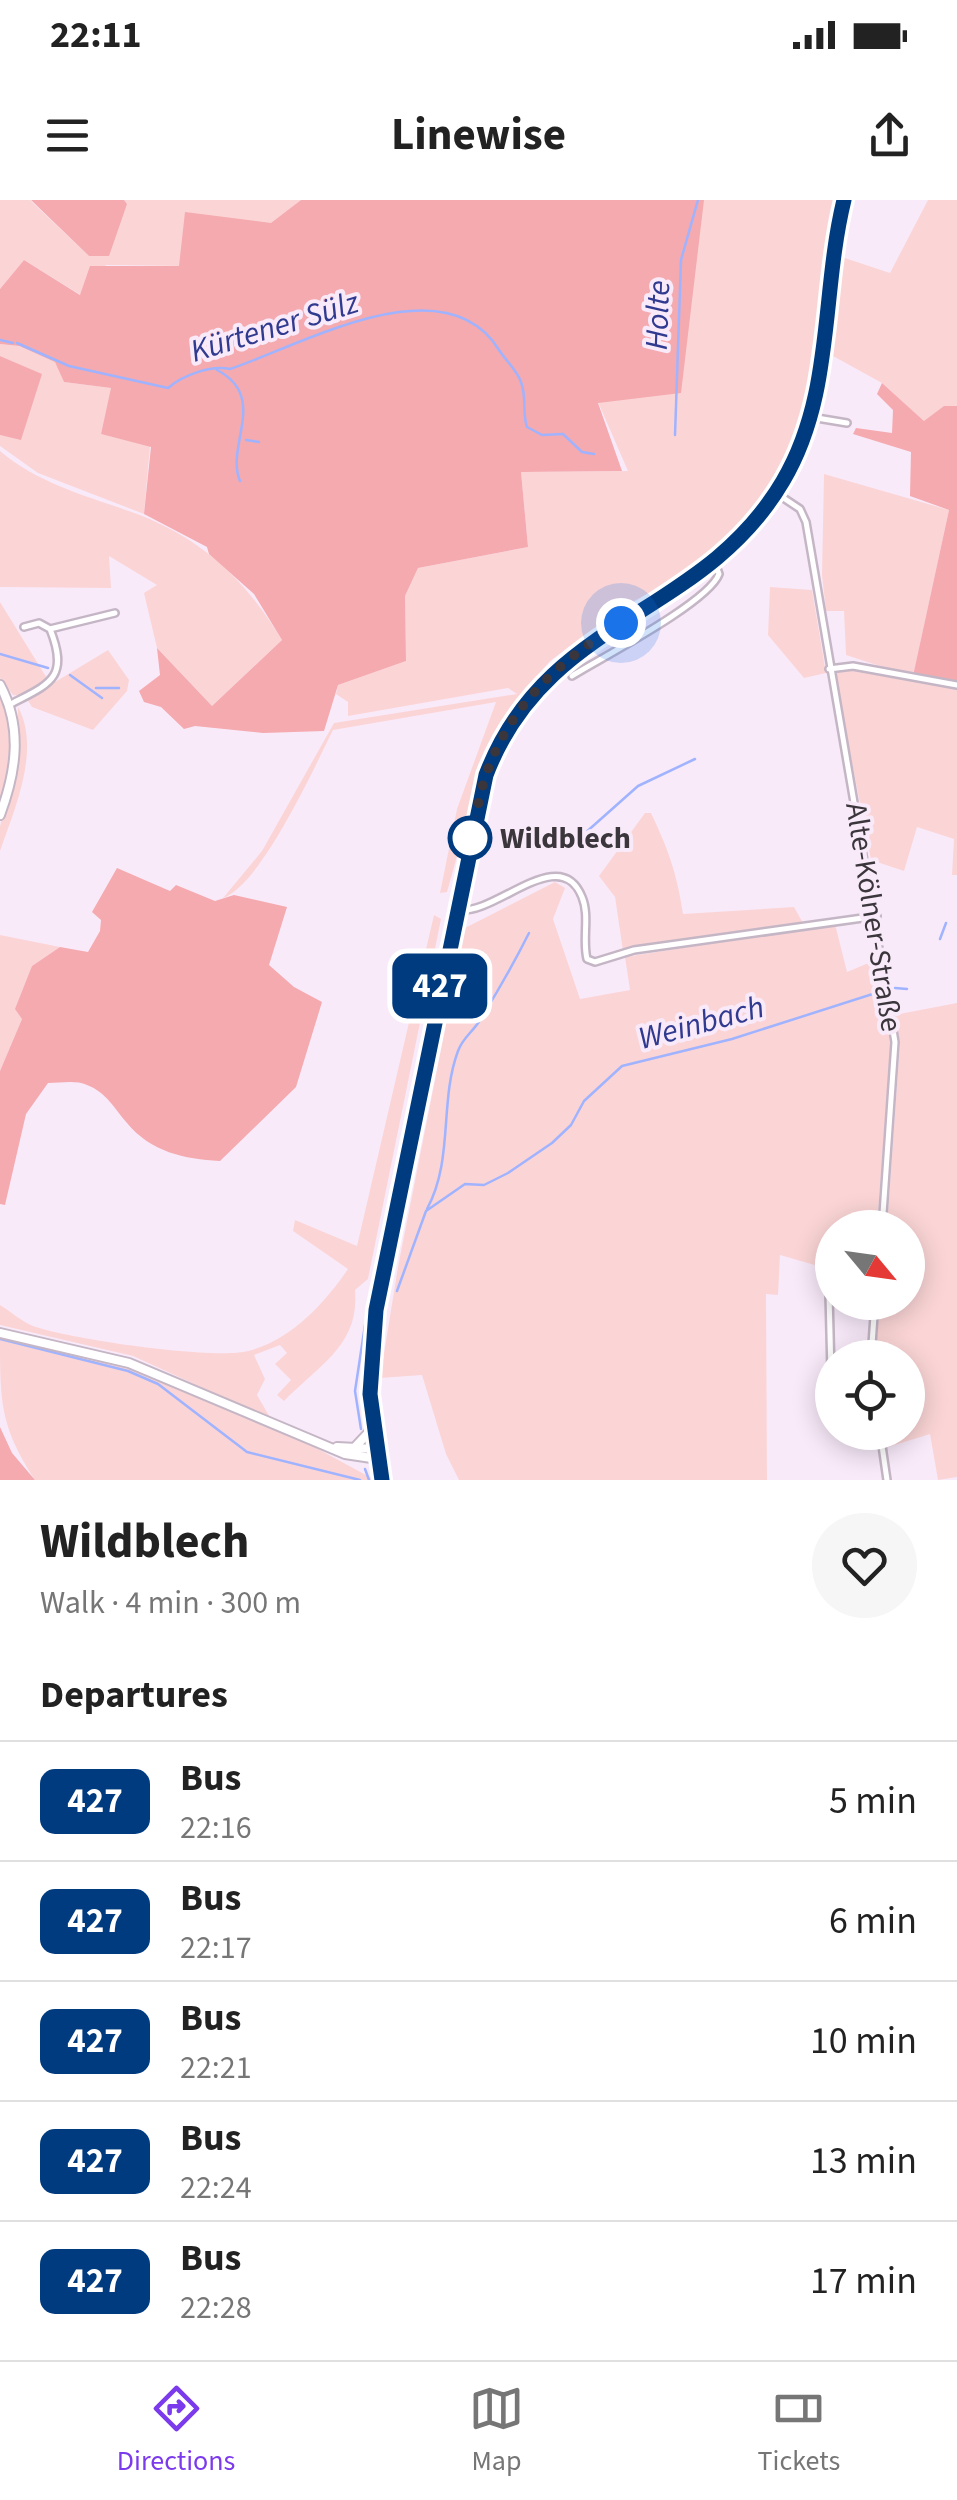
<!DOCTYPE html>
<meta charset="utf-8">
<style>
:root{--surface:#fff;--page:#f6f6f6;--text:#222;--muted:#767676;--line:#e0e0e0;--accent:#7c3aed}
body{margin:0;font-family:"Source Sans 3",sans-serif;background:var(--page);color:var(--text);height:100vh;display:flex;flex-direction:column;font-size:38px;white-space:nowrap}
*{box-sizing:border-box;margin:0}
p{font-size:32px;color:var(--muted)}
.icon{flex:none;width:55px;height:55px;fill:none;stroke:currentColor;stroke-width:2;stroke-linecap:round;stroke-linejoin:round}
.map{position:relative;height:1280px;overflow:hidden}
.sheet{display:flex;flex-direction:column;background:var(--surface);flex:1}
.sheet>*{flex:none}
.badge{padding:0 20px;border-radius:15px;font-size:35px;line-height:65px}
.needle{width:65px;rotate:119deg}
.fabs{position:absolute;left:815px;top:1010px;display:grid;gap:20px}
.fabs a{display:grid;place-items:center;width:110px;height:110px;border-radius:50%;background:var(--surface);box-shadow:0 5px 25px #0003;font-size:50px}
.you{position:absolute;width:50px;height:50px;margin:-25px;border:8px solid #fff;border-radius:50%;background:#1a73e8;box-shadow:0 0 0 15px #1a73e833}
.map>.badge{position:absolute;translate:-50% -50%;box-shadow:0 0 0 5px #fff}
h2{padding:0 40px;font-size:38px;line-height:90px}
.round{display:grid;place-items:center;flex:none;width:105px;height:105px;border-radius:52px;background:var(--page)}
.overview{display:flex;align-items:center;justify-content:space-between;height:170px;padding:0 40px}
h1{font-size:48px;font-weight:700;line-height:75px}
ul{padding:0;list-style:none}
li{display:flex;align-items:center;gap:30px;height:120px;padding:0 40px;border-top:2px solid var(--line)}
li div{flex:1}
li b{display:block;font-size:38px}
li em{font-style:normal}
li .badge{min-width:110px;font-weight:700;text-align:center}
.status{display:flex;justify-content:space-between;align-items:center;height:70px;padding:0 50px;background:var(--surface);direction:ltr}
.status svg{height:28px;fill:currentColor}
header{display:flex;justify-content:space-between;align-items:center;height:130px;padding:0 40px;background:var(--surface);font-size:45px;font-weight:700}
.menu{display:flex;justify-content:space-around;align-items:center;height:140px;border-top:2px solid var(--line);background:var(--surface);font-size:28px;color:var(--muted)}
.menu a{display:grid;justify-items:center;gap:5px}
.menu .active{color:var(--accent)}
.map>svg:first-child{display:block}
.green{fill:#fbd5d6}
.forest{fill:#f4aaae}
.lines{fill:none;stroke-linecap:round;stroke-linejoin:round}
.stream{stroke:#a0b3fe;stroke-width:2.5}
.minor-casing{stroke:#c5b6c5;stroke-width:10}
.secondary-casing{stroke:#c5b6c5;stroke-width:12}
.primary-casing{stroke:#d8d7d8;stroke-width:12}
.minor{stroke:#fff;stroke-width:5}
.secondary{stroke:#fff;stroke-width:8}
.primary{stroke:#cabbe8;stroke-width:8}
.line-casing{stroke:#fff;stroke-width:22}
.line{stroke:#003b80;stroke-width:15}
.walk{stroke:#3b363c;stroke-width:10;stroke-dasharray:0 18}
.stop-dot{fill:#fff;stroke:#003b80;stroke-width:5}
.labels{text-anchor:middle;stroke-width:8;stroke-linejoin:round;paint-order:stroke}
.stop-label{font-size:30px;font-weight:bold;fill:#3b363c;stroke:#f9eafa;text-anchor:start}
.street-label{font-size:30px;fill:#3b363c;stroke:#f9eafa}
.water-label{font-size:32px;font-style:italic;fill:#303a8f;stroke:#f9eafa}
</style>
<div class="status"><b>22:11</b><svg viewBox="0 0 49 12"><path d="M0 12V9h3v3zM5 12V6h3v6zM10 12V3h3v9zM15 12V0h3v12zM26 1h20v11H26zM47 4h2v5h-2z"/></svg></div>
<header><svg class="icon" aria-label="menu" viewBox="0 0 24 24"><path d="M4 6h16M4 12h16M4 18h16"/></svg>Linewise<svg class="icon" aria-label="share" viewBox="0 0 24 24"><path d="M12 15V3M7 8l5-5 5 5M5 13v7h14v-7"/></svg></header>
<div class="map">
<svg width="957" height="1280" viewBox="0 0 957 1280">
<rect width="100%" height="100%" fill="#f9eafa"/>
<!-- green -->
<path class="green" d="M0,0H30L89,56L127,4L124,0H301L272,23L179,66L106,65L81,95L24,60L0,89Z
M703,0H838L803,214L770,288L736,332L682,376L626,405L550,461L512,505L485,556L447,692L440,693L457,609L496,502L333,530C314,568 261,685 223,698L262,651L334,523L517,494L508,488L348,516V502L336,494L338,485L406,461L405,396L418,368L528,347L521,272L628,271L598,202Z
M928,0H957V206L944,207L925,222L882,183L833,156L842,57L890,73Z
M0,144L18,146L56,162L64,182L112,188L101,234L150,246L144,314L38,273L0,246V235L21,239L41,174L0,156Z
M0,251C40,285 91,297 140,315C205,341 246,381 282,440L212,506L157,448L144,393L157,385L109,356L111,388L0,387Z
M824,274L949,310L913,477L846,455L844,411H826L822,375Z
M770,387L812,390L826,473L804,478L768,435Z
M0,402L48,480L22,496L13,495L0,478Z
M108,450L129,480L127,491L93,530L32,507L27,499Z
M854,469L957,488V675H952L954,639L917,627L904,671L871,660L835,475L837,470Z
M0,489C15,529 13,562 0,602Z
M18,507C41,549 15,608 0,651V626L18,566Z
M645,613H651C668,649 677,673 683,714L794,707L803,723L623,751L615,697L599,676Z
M555,682L565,688L553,719L580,799L630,790L625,757L835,724L847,772L878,759L891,840L877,1027L832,1028V1070L780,1055L778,1095L766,1094L767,1280H459L446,1254L422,1175L380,1178L398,1067L465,728Z
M434,715L441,719L368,1079L355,1090C360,1145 319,1165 284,1201L277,1195L291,1180L275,1164L287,1153L280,1145L254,1155L265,1179L257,1195L271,1219L133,1156L0,1125V1105C10,1111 21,1121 33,1126C69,1139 213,1160 248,1151C291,1140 324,1104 348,1069L293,1031L295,1020L357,1046Z
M0,735L60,747L32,766L22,819L0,871Z
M957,803V1277L938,1280L930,1234L885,1248L881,1233L908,1232V1158H875L880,1103L908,1102V1028L887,1027L900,843L894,815Z
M0,1136L128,1165L307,1243L375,1280H35C0,1226 0,1202 0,1136Z"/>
<!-- forest -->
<path class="forest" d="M31,0H124L127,4L109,56H89Z
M301,0H704L681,193L598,203L622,271L521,272L528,347L418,368L405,396L406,461L338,485L324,531L263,533L195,526L184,529L161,507L144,502L139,491L160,475L157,448L212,506L282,440L254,394L209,354L207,347L144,314L151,247L101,234L111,188L64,182L55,162L19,146L0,144V89L24,60L80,95L90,66H179L185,12L271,23Z
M0,156L42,174L21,240L0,235Z
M882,183L924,221L944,206H957V482L913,476L949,310L910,296L911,252L853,234L856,228L892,233L893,210L877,194Z
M117,668L170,691L176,685L215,701L234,695L287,707L269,765L294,787L322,802L296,887L220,961C184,959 151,952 127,923C115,909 106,892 87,885C76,880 61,883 48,883L26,914L5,1005L0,1004V871L22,819L15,809L32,766L60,747L88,752L100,731L101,720L92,712Z
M0,1227L12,1253L35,1280H0Z"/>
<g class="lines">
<!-- stream -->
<path class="stream" d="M0,140L13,143
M17,143L69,166L168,188C183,175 211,165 230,169C302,145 445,62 499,150C506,161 517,170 521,182C527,198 522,213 527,227L542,235L563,234L582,252L594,254
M217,170C269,197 225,246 240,281
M675,235L681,60L698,0
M246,240L259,242
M0,454L48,468
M70,475L102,498
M96,488H119
M584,634L638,586L695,559
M940,739L946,723
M895,788L907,789
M427,1009C454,959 439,902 458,851C463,837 473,832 480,820C498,791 514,763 529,733
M397,1091L426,1011L465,984L484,985L508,973L552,943L571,925L584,901L622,866L732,839L882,791
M0,1139L128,1171L158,1184L247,1252L360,1280
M361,1229L355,1191L365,1125
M365,1269L369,1280"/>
<defs>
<path id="minor" d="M811,217L847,223
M776,293L800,309L806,322L895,842L882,1028
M50,429L115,413
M829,469L853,466L957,485
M572,476C601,458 709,402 719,374L715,363
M9,505C49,484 70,479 50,429L39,423L24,427
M459,710C496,715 560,642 582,697C590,716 582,739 587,759L595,762L634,750L877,716
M829,1094L832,1212
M871,1158L875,1102
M843,1232L861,1240L882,1238
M880,1232L887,1280"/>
<path id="secondary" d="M0,485C23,528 16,572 0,615
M0,1133L129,1163L345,1254L378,1259
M356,1246L372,1229
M337,1247L376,1249"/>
<path id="primary" d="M382,1280L370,1204L375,1110L486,575C544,419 704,416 783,281C834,196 822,94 844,0"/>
</defs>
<!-- minor casing -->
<use href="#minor" class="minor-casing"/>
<!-- secondary casing -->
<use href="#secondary" class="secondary-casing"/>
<!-- primary casing -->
<use href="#primary" class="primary-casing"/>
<!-- minor -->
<use href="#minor" class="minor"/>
<!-- secondary -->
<use href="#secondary" class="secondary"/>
<!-- primary -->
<use href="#primary" class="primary"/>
</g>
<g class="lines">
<defs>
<path id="line" d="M382,1280L370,1194L376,1110L486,575C547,415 702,419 783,281C834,195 821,94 844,0"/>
</defs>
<!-- line casing -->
<use href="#line" class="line-casing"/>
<!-- line -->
<use href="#line" class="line"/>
<!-- walk -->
<path class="walk" d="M470,638C475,627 479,594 486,575C510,505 559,461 621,423"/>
</g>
<!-- markers -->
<circle class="stop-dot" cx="470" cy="638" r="20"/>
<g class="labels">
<!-- stop labels -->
<g class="stop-label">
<text x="500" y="648">Wildblech</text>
</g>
<!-- street labels -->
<g class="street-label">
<text transform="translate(874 717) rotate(81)" y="10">Alte-Kölner-Straße</text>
</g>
<!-- water labels -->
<g class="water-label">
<text transform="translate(657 115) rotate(-88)" y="11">Holte</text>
<text transform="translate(274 126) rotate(-17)" y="11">Kürtener Sülz</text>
<text transform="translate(701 822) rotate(-15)" y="11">Weinbach</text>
</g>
</g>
</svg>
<div class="fabs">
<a><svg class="needle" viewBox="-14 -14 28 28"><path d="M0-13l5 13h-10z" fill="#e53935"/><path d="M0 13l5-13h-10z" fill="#767676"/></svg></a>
<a><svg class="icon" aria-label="locate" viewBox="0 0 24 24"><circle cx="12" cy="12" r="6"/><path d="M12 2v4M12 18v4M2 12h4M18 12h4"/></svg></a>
</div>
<div class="you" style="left:621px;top:423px"></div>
<b class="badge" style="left:440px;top:786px;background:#003b80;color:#fff">427</b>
</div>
<section class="sheet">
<div class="overview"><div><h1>Wildblech</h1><p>Walk · 4 min · 300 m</p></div><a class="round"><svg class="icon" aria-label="heart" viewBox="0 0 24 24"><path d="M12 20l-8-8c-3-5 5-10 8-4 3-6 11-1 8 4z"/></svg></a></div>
<h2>Departures</h2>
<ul>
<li><span class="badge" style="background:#003b80;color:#fff">427</span><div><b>Bus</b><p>22:16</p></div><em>5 min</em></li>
<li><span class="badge" style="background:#003b80;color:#fff">427</span><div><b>Bus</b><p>22:17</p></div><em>6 min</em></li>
<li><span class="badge" style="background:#003b80;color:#fff">427</span><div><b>Bus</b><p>22:21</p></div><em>10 min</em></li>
<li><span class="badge" style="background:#003b80;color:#fff">427</span><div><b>Bus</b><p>22:24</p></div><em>13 min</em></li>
<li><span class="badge" style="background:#003b80;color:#fff">427</span><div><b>Bus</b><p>22:28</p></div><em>17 min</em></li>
</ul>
</section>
<nav class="menu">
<a class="active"><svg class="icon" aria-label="directions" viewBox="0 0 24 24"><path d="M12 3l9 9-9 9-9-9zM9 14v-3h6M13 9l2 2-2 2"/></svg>Directions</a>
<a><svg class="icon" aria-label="map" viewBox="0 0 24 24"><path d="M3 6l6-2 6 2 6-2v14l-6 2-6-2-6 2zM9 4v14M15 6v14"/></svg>Map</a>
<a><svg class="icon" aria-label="tickets" viewBox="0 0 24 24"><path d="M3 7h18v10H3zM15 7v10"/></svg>Tickets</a>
</nav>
